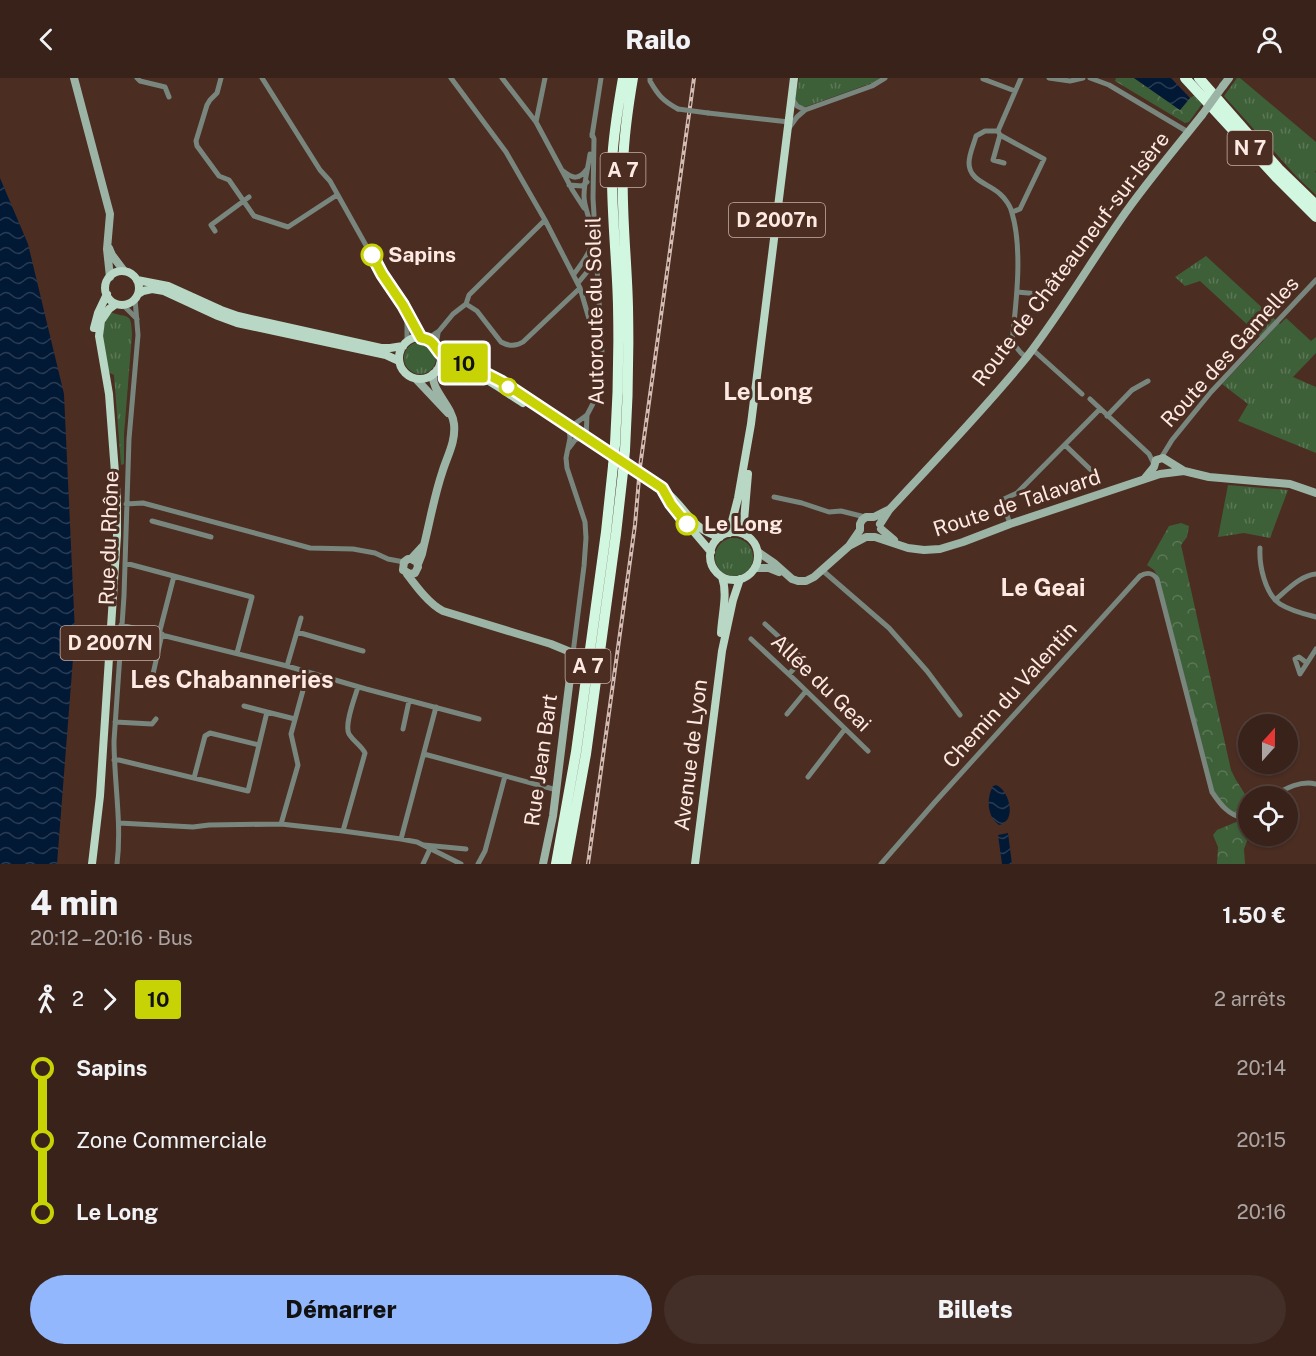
<!DOCTYPE html>
<html lang="fr">
<meta charset="utf-8">
<style>
:root{--surface:#38221a;--page:#432f27;--text:#f1f3f6;--muted:#aba4a2;--line:#523f39;--accent:#92b7fd}
body{margin:0;font-family:"Public Sans",sans-serif;background:var(--page);color:var(--text);height:100vh;display:flex;flex-direction:column;font-size:22px;white-space:nowrap}
*{box-sizing:border-box;margin:0}
p{font-size:20px;color:var(--muted)}
.icon{flex:none;width:33px;height:33px;fill:none;stroke:currentColor;stroke-width:2;stroke-linecap:round;stroke-linejoin:round}
.map{position:relative;height:786px;overflow:hidden}
.sheet{display:flex;flex-direction:column;background:var(--surface);flex:1}
.sheet>*{flex:none}
.badge{padding:0 12px;border-radius:4px;font-size:21px;line-height:39px}
.needle{width:39px;rotate:21deg}
.tools{position:absolute;left:1238px;top:636px;display:grid;gap:12px}
.tools a{display:grid;place-items:center;width:60px;height:60px;border-radius:50%;background:var(--surface);box-shadow:0 2px 4px #0004,0 0 0 2px var(--line);font-size:30px}
.map>.badge{position:absolute;translate:-50% -50%;box-shadow:0 0 0 3px #fff}
.legs{display:flex;align-items:center;gap:9px;height:66px;padding:0 30px;font-size:20px}
.legs p{margin-inline-start:auto}
.headline{display:flex;align-items:center;justify-content:space-between;height:102px;padding:0 30px}
h1{font-size:33px;font-weight:800;line-height:45px}
.cta{display:flex;gap:12px;margin-top:auto;padding:12px 30px}
.cta a{flex:1;height:69px;border-radius:36px;background:var(--accent);color:#111;font-size:24px;font-weight:800;line-height:69px;text-align:center}
.cta a+a{background:var(--page);color:var(--text)}
ul{padding:0 30px;list-style:none}
li{display:flex;align-items:center;gap:21px;height:72px;font-size:22px}
li i{display:grid;place-items:center;width:9px;height:100%;margin:0 8px;background:currentColor}
li i::after{content:'';width:15px;height:15px;margin:-8px;border:4px solid;border-radius:50%;background:var(--surface)}
li p{margin-inline-start:auto}
li:first-child i{background:linear-gradient(#0000 50%,currentColor 0)}
li:last-child i{background:linear-gradient(currentColor 50%,#0000 0)}
header{display:flex;justify-content:space-between;align-items:center;height:78px;padding:0 30px;background:var(--surface);font-size:27px;font-weight:800}
.map>svg:first-child{display:block}
.grass{fill:url(#grass-tufts)}
.forest{fill:url(#forest-crowns)}
.water{fill:url(#water-waves)}
.lines{fill:none;stroke-linecap:round;stroke-linejoin:round}
.street{stroke:#78867e;stroke-width:5}
.secondary{stroke:#9cb4a6;stroke-width:8}
.primary{stroke:#b8d7c5;stroke-width:8}
.highway{stroke:#d2f7e1;stroke-width:10}
.rail-casing{stroke:#d2bcb4;stroke-width:4}
.rail{stroke:#4b2d22;stroke-width:1.5;stroke-dasharray:4.5;stroke-linecap:butt}
.street-bridge{stroke:#78867e;stroke-width:5}
.secondary-bridge{stroke:#9cb4a6;stroke-width:8}
.highway-bridge{stroke:#d2f7e1;stroke-width:10}
.line-1-casing{stroke:#fff;stroke-width:14}
.line-1{stroke:#c7d304;stroke-width:9}
.stop-1-dot{fill:#fff;stroke:#c7d304;stroke-width:3}
.labels{text-anchor:middle;stroke-width:6;stroke-linejoin:round;paint-order:stroke}
.shield{fill:#4b2d22;stroke:#c8b1a9;stroke-width:1.5}
.shield-label{font-size:20px;font-weight:bold;fill:#feeae3}
.stop-label{font-size:21px;font-weight:bold;fill:#feeae3;stroke:#4b2d22;text-anchor:start}
.street-label{font-size:21px;fill:#feeae3;stroke:#4b2d22}
.quarter-label{font-size:24px;font-weight:bold;fill:#feeae3;stroke:#4b2d22}
</style>
<header><svg class="icon" aria-label="back" viewBox="0 0 24 24"><path d="M15 5l-7 7 7 7"/></svg>Railo<svg class="icon" aria-label="person" viewBox="0 0 24 24"><circle cx="12" cy="8" r="4"/><path d="M4 21q1-7 8-7t8 7"/></svg></header>
<div class="map">
<svg width="1316" height="786" viewBox="0 0 1316 786">
<defs>
<pattern id="grass-tufts" width="24" height="20" patternUnits="userSpaceOnUse" patternTransform="scale(1.5)"><rect width="24" height="20" fill="#3e6039"/><path d="M3 7l-1-3M5 7V3M7 7l1-3M15 17l-1-3M17 17v-4M19 17l1-3" fill="none" stroke="#5b7756"/></pattern>
<pattern id="forest-crowns" width="20" height="18" patternUnits="userSpaceOnUse" patternTransform="scale(1.5)"><rect width="20" height="18" fill="#3e6039"/><path d="M2 6a3 3 0 1 1 6 0M12 15a3 3 0 1 1 6 0" fill="none" stroke="#5b7756"/></pattern>
<pattern id="water-waves" width="16" height="10" patternUnits="userSpaceOnUse" patternTransform="scale(1.5)"><rect width="16" height="10" fill="#021936"/><path d="M0 5q4-4 8 0t8 0" fill="none" stroke="#283b53"/></pattern>
</defs>
<rect width="100%" height="100%" fill="#4b2d22"/>
<!-- grass -->
<path class="grass" d="M799,0H880L872,5L805,29L798,27L795,21Z
M1237,0H1240L1316,64V92L1315,94L1316,95V117L1297,99L1224,18Z
M1206,178L1280,246L1286,240L1311,263L1316,259V275L1293,299L1316,309V375L1238,343L1248,326L1222,306L1264,262L1200,203L1185,208L1175,199Z
M110,234C129,241 131,233 132,257L124,356V386L121,387L114,297L108,294C104,272 98,255 110,234Z
M404 280a16 16 0 1 1 32 0a16 16 0 1 1-32 0Z
M1228,407L1288,412L1270,460L1244,455L1218,459Z
M715 479a19 19 0 1 1 38 0a19 19 0 1 1-38 0Z"/>
<!-- forest -->
<path class="forest" d="M1116,0H1134L1180,32L1190,20L1194,18L1202,26L1189,44L1185,45L1115,3Z
M1181,445L1189,448L1187,459L1181,467L1231,692L1236,702L1248,721V758H1249L1244,771L1245,786H1217L1218,769L1213,757L1217,752L1241,742L1225,730L1213,711L1158,499L1154,492L1147,487L1169,448Z"/>
<!-- water -->
<path class="water" d="M1134,0H1171L1190,20L1180,32Z
M0,100L28,166L64,316L75,555L57,786H0Z
M996,707C1010,712 1017,744 999,747C987,738 986,721 993,708Z
M1008,755L1012,786H1002L998,757Z"/>
<g class="lines">
<!-- street -->
<path class="street" d="M137,0L140,3L165,9L169,19
M221,0L217,15L210,22L207,27L196,63L197,68L219,98L229,102L254,138L288,149L337,117
M262,0L320,92L330,103L382,196L403,227L421,260
M451,0L506,74L545,142L580,210L602,285L601,298L598,316L587,337L586,360
M502,0L536,44L573,113L584,130
M650,0V3C658,17 663,23 678,31
M1021,0L998,53H985L976,58C974,66 969,76 969,85C969,103 990,106 1000,116C1005,120 1011,129 1012,135C1023,172 1016,226 1012,264L1021,275L1026,279
M1049,0L1070,3L1083,0
M1090,0L1109,7L1188,54
M983,1L1015,13
M792,21L797,28L805,32
M708,35L789,44
M536,44L545,0
M789,50L797,39L805,32L872,8L885,0
M998,53L1000,57L1044,81L1020,131L1012,134
M592,56L594,61L593,120L602,275
M1000,57L993,82L1004,85
M592,58L601,0
M563,93C573,101 579,102 587,91
M569,107L582,108L587,104
M215,153L211,147L249,119
M574,196C589,176 597,167 589,141C587,133 584,126 584,118C584,104 588,90 590,76
M578,205L596,183
M1017,214L1039,216
M466,226L477,233L501,264C508,268 515,269 523,264L580,210
M123,227L137,241
M407,238V264
M427,261L439,253L453,236L466,226L469,217L545,142
M436,267L438,255
M1032,271L1082,316
M1090,321L1149,376L1154,386
M1107,338L1132,312L1148,303
M1065,367L1091,392
M569,370L575,362L583,359
M1161,380L1172,362L1211,314L1316,202
M774,419L802,425L829,434L841,433L865,439
M126,426L143,425L310,470L353,471L375,475L388,481L404,484
M152,443L211,459
M1010,446L1002,422L1017,415L1100,331
M1260,470C1259,487 1265,516 1280,526C1291,533 1304,536 1316,539
M125,485L252,519L237,575
M822,492L889,550L927,593L960,637
M1275,522C1287,512 1301,497 1316,496
M765,546L803,581L789,596
M121,547L287,588L366,611L479,641
M297,554L363,573
M159,556L174,498
M751,561L796,603L868,673
M573,575L584,488L586,460L585,444L567,390L566,380L570,360L569,350L587,337
M1307,585L1299,579L1295,581L1300,596L1316,571
M287,588L301,540
M153,596L162,556
M244,628L267,634
M787,636L806,613
M115,644L152,646L156,641
M403,651L409,623
M424,676L557,712
M114,682H119L248,713L267,634L295,641
M808,699L845,651
M194,700L205,658L210,655L259,667
M1274,718C1285,710 1302,702 1316,706
M119,745L193,749L209,747L281,746L343,753L401,761L417,764L461,786
M281,746L298,687L291,656L308,594
M343,753L365,675C361,667 354,664 349,656C344,647 355,619 358,609
M401,761L436,629
M424,767L466,771
M117,786C122,745 114,704 114,663L124,518L129,361L138,257L135,221
M423,786L430,771
M478,786L485,773L505,698
M881,786L935,724L1140,498C1147,494 1152,494 1157,501L1212,714C1220,726 1229,738 1244,740L1248,737"/>
<!-- secondary -->
<path class="secondary" d="M74,0L110,136L107,171L110,199
M1223,8L1229,0
M109,170L112,177L124,193
M416,301L448,335
M1145,400L1154,389L1156,382L1163,380L1184,393L1209,399L1290,406L1316,415
M880,446L889,432C935,382 983,333 1026,280C1060,236 1089,187 1121,141C1146,105 1175,71 1202,37
M881,451L894,462
M849,468L866,459H875L908,470L924,472L940,471L963,464L1010,446L1160,396L1184,393
M758,474L774,485L792,501L798,503H806L814,499L849,468L860,452V446L862,442L866,439H874L888,432
M411,481L417,484L418,489L415,495L410,496L403,492L404,484L408,481H411L423,468
M418,486L422,476L424,467C430,443 434,419 442,395C447,378 456,364 454,346C452,327 431,313 433,296
M755,490H769L779,494
M407,496C416,508 429,526 443,533L551,566L573,575L553,738L543,786"/>
<!-- primary -->
<path class="primary" d="M105 210a17 17 0 1 1 34 0a17 17 0 1 1-34 0Z
M137,202L168,208L221,232L238,238L381,270H390L403,268
M138,216L143,213L152,211L164,213L218,238L237,245L386,277L399,283
M94,250L98,235L107,216
M399 280a21 21 0 1 1 42 0a21 21 0 1 1-42 0Z
M440,276C448,281 457,282 465,285C474,288 482,293 490,297C523,316 553,340 585,360C612,378 640,393 665,413C687,430 690,451 720,459
M437,292C468,282 498,310 523,325
M665,415L677,434L711,474
M710 478a24 24 0 1 1 48 0a24 24 0 1 1-48 0Z
M729,455L738,420L751,346L794,0
M747,458L744,443L748,396
M721,555C722,536 728,516 722,499
M92,786L100,718L117,457V421L109,316L99,258L101,243L109,231L116,226
M695,786L722,573L733,522L740,501"/>
<!-- highway -->
<path class="highway" d="M1185,0L1277,100L1316,139
M1199,0L1279,91L1316,127
M615,366C618,320 619,274 618,228C617,181 611,134 612,86C613,57 618,29 623,0
M625,372C628,324 629,277 628,229C627,182 621,134 623,87C624,58 628,29 633,0
M556,786L576,674L606,454L613,388
M566,786L586,676L616,456L623,394"/>
<defs>
<path id="rail" d="M588,786L635,447L640,389L694,0"/>
</defs>
<!-- rail casing -->
<use href="#rail" class="rail-casing"/>
<!-- rail -->
<use href="#rail" class="rail"/>
<!-- street-bridge -->
<path class="street-bridge" d="M678,31L708,35"/>
<!-- secondary-bridge -->
<path class="secondary-bridge" d="M1202,37L1223,8"/>
<!-- highway-bridge -->
<path class="highway-bridge" d="M613,388L615,366
M623,394L625,372"/>
</g>
<g class="lines">
<defs>
<path id="line-1" d="M372,177L382,196L403,227L421,260C436,262 434,271 443,278L467,286L502,304L653,404L662,410L671,426L687,446"/>
</defs>
<!-- line-1 casing -->
<use href="#line-1" class="line-1-casing"/>
<!-- line-1 -->
<use href="#line-1" class="line-1"/>
</g>
<!-- markers -->
<g class="stop-1-dot">
<circle cx="372" cy="177" r="10"/>
<circle cx="508" cy="309" r="8"/>
<circle cx="687" cy="446" r="10"/>
</g>
<g class="labels">
<!-- shield labels -->
<g class="shield">
<rect x="1227.5" y="53" width="45" height="34" rx="4.5"/>
<rect x="600.5" y="75" width="45" height="34" rx="4.5"/>
<rect x="729" y="125" width="96" height="34" rx="4.5"/>
<rect x="60.5" y="548" width="99" height="34" rx="4.5"/>
<rect x="565.5" y="571" width="45" height="34" rx="4.5"/>
</g>
<g class="shield-label">
<text x="1250" y="77">N 7</text>
<text x="623" y="99">A 7</text>
<text x="777" y="149">D 2007n</text>
<text x="110" y="572">D 2007N</text>
<text x="588" y="595">A 7</text>
</g>
<!-- stop labels -->
<g class="stop-label">
<text x="388" y="184">Sapins</text>
<text x="704" y="453">Le Long</text>
</g>
<!-- street labels -->
<g class="street-label">
<text transform="translate(1071 181) rotate(-53)" y="7">Route de Châteauneuf-sur-Isère</text>
<text transform="translate(595 233) rotate(-91)" y="7">Autoroute du Soleil</text>
<text transform="translate(1230 274) rotate(-48)" y="7">Route des Gamelles</text>
<text transform="translate(1017 425) rotate(-18)" y="7">Route de Talavard</text>
<text transform="translate(109 460) rotate(-88)" y="7">Rue du Rhône</text>
<text transform="translate(821 605) rotate(44)" y="7">Allée du Geai</text>
<text transform="translate(1010 617) rotate(-48)" y="7">Chemin du Valentin</text>
<text transform="translate(691 677) rotate(-83)" y="7">Avenue de Lyon</text>
<text transform="translate(541 682) rotate(-82)" y="7">Rue Jean Bart</text>
</g>
<!-- quarter labels -->
<g class="quarter-label">
<text x="768" y="322">Le Long</text>
<text x="1043" y="518">Le Geai</text>
<text x="232" y="610">Les Chabanneries</text>
</g>
</g>
</svg>
<div class="tools">
<a><svg class="needle" viewBox="-14 -14 28 28"><path d="M0-13l5 13h-10z" fill="#e53935"/><path d="M0 13l5-13h-10z" fill="#aba4a2"/></svg></a>
<a><svg class="icon" aria-label="locate" viewBox="0 0 24 24"><circle cx="12" cy="12" r="6"/><path d="M12 2v4M12 18v4M2 12h4M18 12h4"/></svg></a>
</div>
<b class="badge" style="left:464px;top:285px;background:#c7d304;color:#111">10</b>
</div>
<section class="sheet">
<div class="headline"><div><h1>4 min</h1><p>20:12 – 20:16 · Bus</p></div><b>1.50 €</b></div>
<div class="legs"><svg class="icon" aria-label="walk" viewBox="0 0 24 24"><circle cx="13" cy="4" r="2"/><path d="M13 8l-2 6 4 7M11 14l-3 7M7 12l3-4h3l4 4"/></svg>2<svg class="icon" aria-label="forward" viewBox="0 0 24 24"><path d="M9 5l7 7-7 7"/></svg><b class="badge" style="background:#c7d304;color:#111">10</b><p>2 arrêts</p></div>
<ul>
<li><i style="color:#c7d304"></i><b>Sapins</b><p>20:14</p></li>
<li><i style="color:#c7d304"></i><span>Zone Commerciale</span><p>20:15</p></li>
<li><i style="color:#c7d304"></i><b>Le Long</b><p>20:16</p></li>
</ul>
<div class="cta"><a>Démarrer</a><a>Billets</a></div>
</section>
